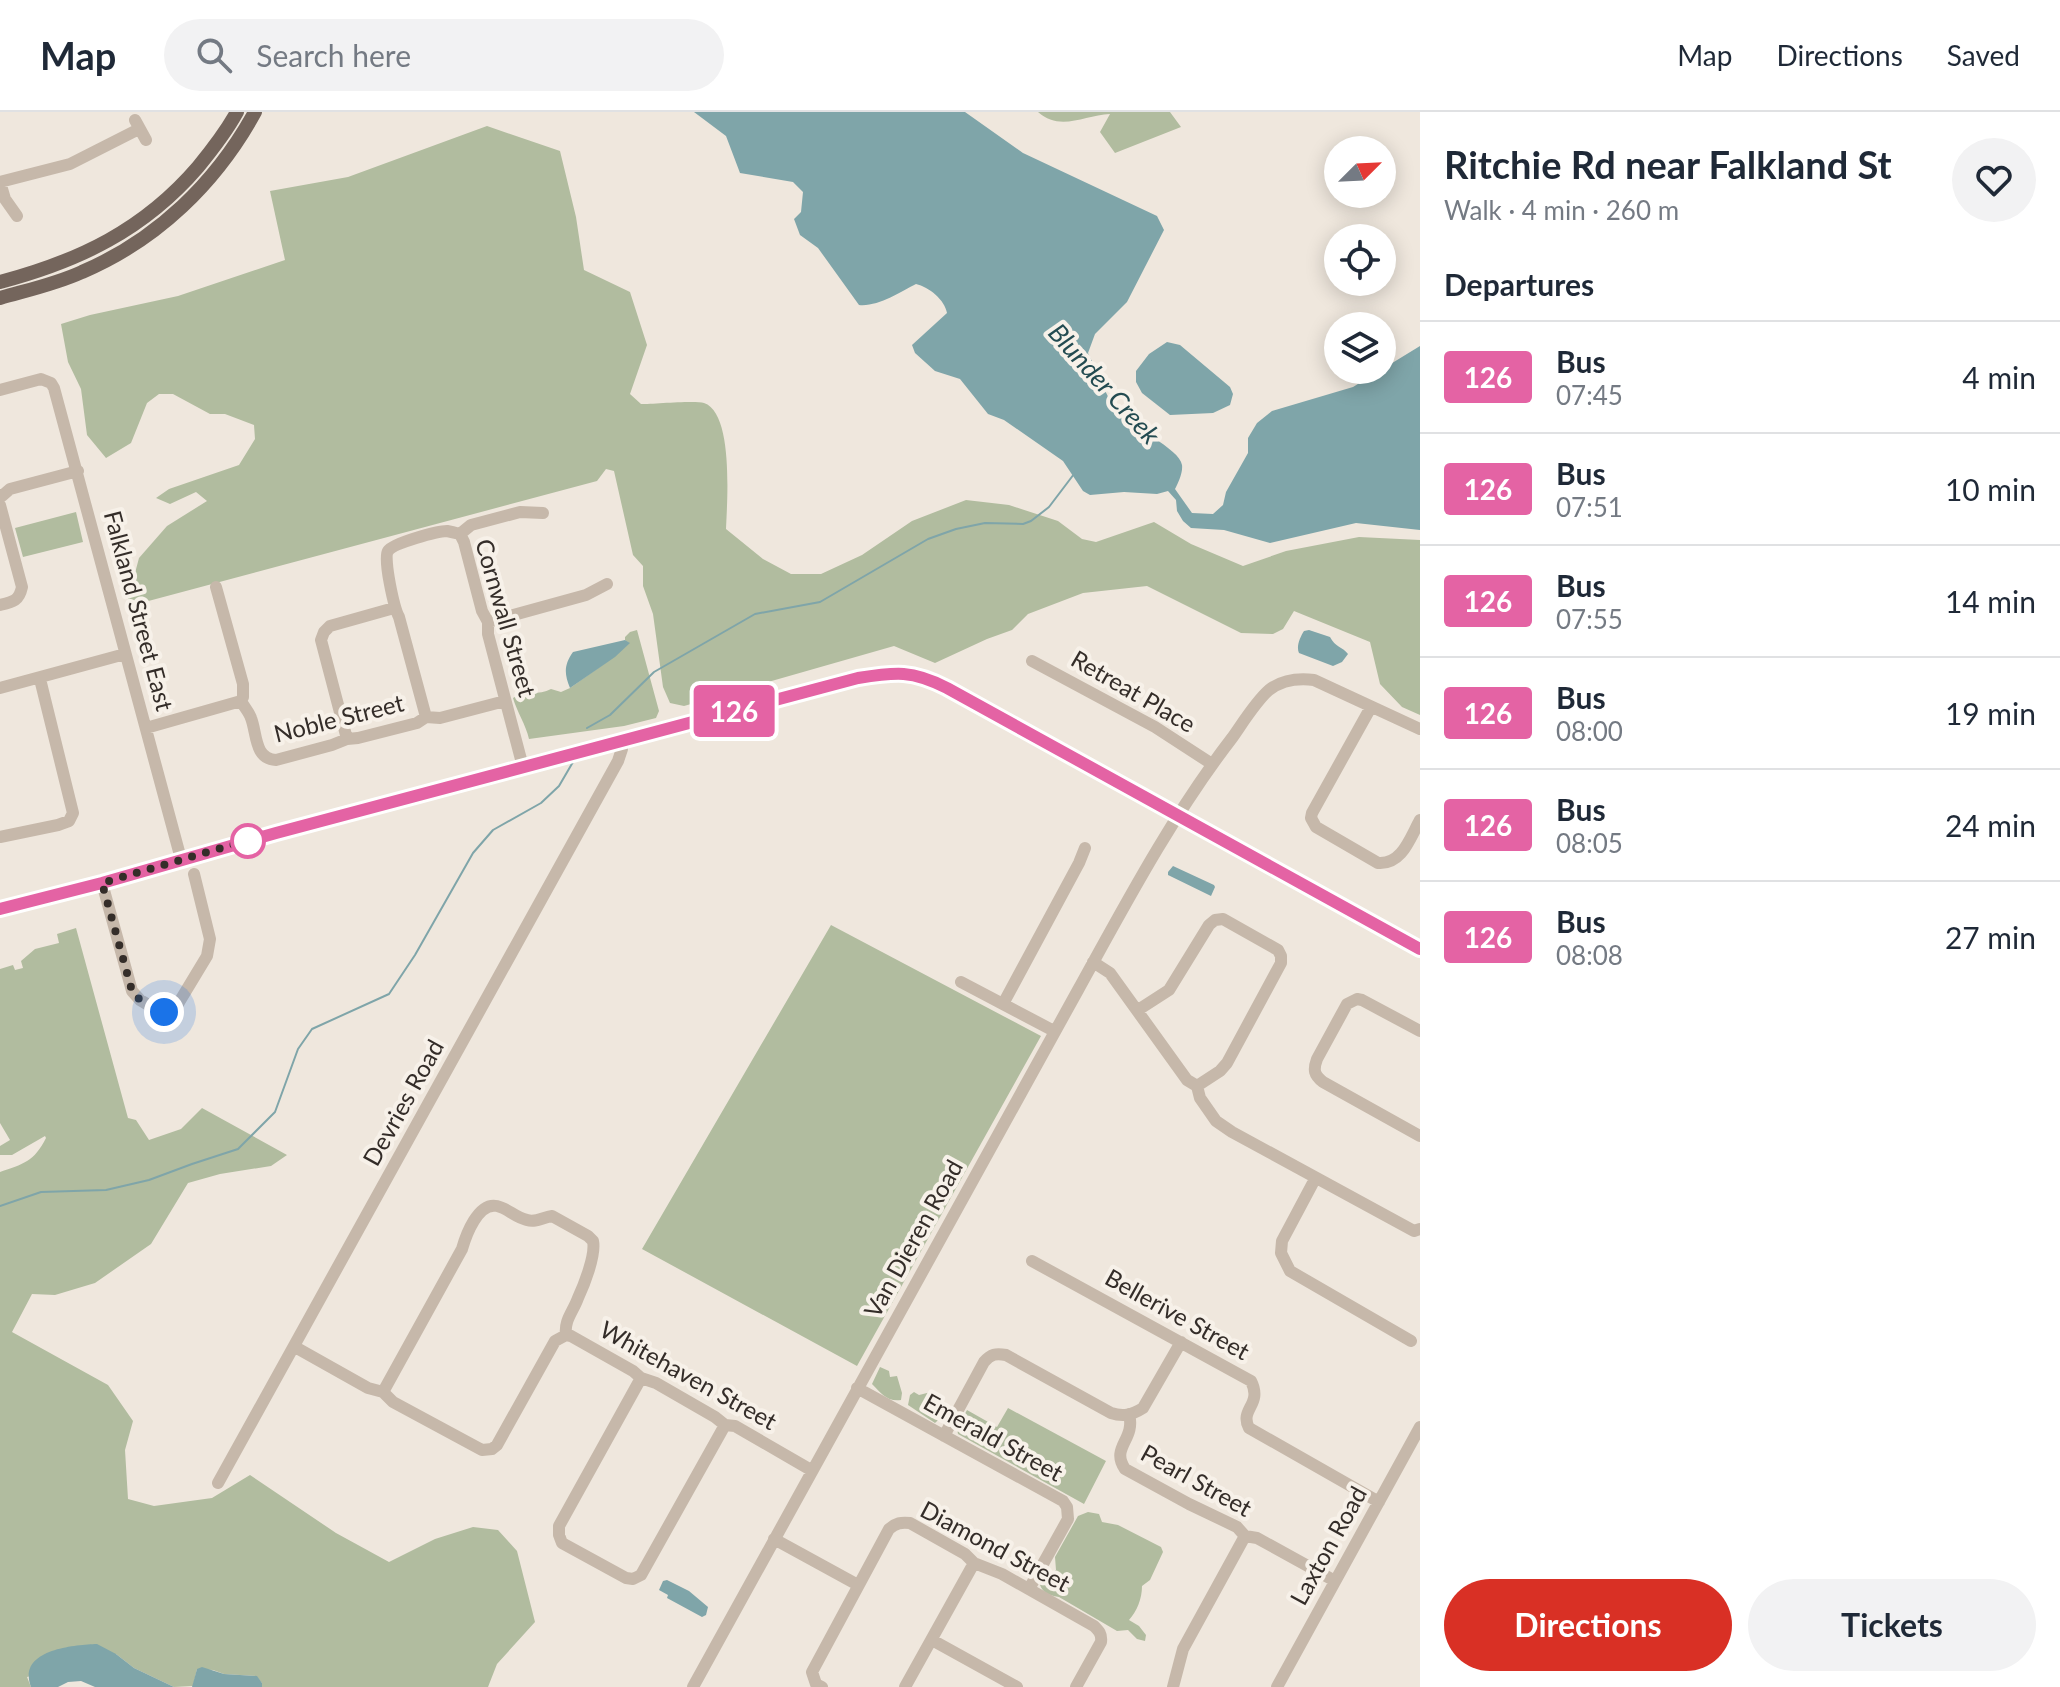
<!DOCTYPE html>
<meta charset="utf-8">
<style>
:root{--surface:#fff;--page:#f2f2f3;--text:#1f2937;--muted:#747a83;--line:#e0e1e3;--accent:#d93025}
body{margin:0;font-family:Lato,sans-serif;background:var(--page);color:var(--text);height:100vh;display:flex;flex-direction:column;font-size:30px;white-space:nowrap}
*{box-sizing:border-box;margin:0}
p{font-size:26px;color:var(--muted)}
.icon{flex:none;width:44px;height:44px;fill:none;stroke:currentColor;stroke-width:2;stroke-linecap:round;stroke-linejoin:round}
.map{position:relative;flex:1;overflow:hidden}
.sheet{display:flex;flex-direction:column;background:var(--surface);width:640px}
.sheet>*{flex:none}
.badge{padding:0 16px;border-radius:6px;font-size:28px;line-height:52px}
.needle{width:52px;rotate:66deg}
.buttons{position:absolute;left:1324px;top:24px;display:grid;gap:16px}
.buttons a{display:grid;place-items:center;width:72px;height:72px;border-radius:50%;background:var(--surface);box-shadow:0 4px 20px #0003;font-size:40px}
.you{position:absolute;width:40px;height:40px;margin:-20px;border:6px solid #fff;border-radius:50%;background:#1a73e8;box-shadow:0 0 0 12px #1a73e833}
.map>.badge{position:absolute;translate:-50% -50%;box-shadow:0 0 0 4px #fff}
h2{padding:0 24px;font-size:30px;line-height:72px}
.round{display:grid;place-items:center;flex:none;width:84px;height:84px;border-radius:42px;background:var(--page)}
.summary{display:flex;align-items:center;justify-content:space-between;height:136px;padding:0 24px}
h1{font-size:38px;font-weight:700;line-height:60px}
.cta{display:flex;gap:16px;margin-top:auto;padding:16px 24px}
.cta a{flex:1;height:92px;border-radius:48px;background:var(--accent);color:#fff;font-size:32px;font-weight:700;line-height:92px;text-align:center}
.cta a+a{background:var(--page);color:var(--text)}
ul{padding:0;list-style:none}
li{display:flex;align-items:center;gap:24px;height:112px;padding:0 24px;border-top:2px solid var(--line)}
li div{flex:1}
li b{display:block;font-size:30px}
li em{font-style:normal}
li .badge{min-width:88px;font-weight:700;text-align:center}
header{display:flex;align-items:center;gap:48px;box-sizing:border-box;height:112px;padding:0 40px;background:var(--surface);border-bottom:2px solid var(--line)}
header strong{font-size:38px}
nav{display:flex;gap:44px;margin-inline-start:auto;font-size:28px}
.search{width:560px;height:72px;background:var(--page);display:flex;align-items:center;gap:20px;box-sizing:border-box;padding:0 28px;border-radius:44px;color:var(--muted);font-size:30px}
main{display:flex;flex:1;min-height:0}
.map>svg:first-child{display:block}
.green{fill:#b1bc9f}
.water{fill:#7fa5a9}
.lines{fill:none;stroke-linecap:round;stroke-linejoin:round}
.stream{stroke:#7fa5a9;stroke-width:2}
.minor{stroke:#c6b8aa;stroke-width:12}
.major{stroke:#74655c;stroke-width:14}
.line-casing{stroke:#fff;stroke-width:18}
.line{stroke:#e463a4;stroke-width:12}
.walk{stroke:#342d29;stroke-width:8;stroke-dasharray:0 14.4}
.stop-dot{fill:#fff;stroke:#e463a4;stroke-width:4}
.labels{text-anchor:middle;stroke-width:8;stroke-linejoin:round;paint-order:stroke}
.street-label{font-size:24px;fill:#342d29;stroke:#f7f1e9}
.water-label{font-size:26px;font-style:italic;fill:#234b51;stroke:#f7f1e9}
</style>
<header>
<strong>Map</strong>
<div class="search"><svg class="icon" aria-label="search" viewBox="0 0 24 24"><circle cx="10" cy="10" r="6"/><path d="M15 15l6 6"/></svg>Search here</div>
<nav><a>Map</a><a>Directions</a><a>Saved</a></nav>
</header>
<main>
<div class="map">
<svg width="1420" height="1575" viewBox="0 0 1420 1575">
<rect width="100%" height="100%" fill="#efe7dd"/>
<!-- green -->
<path class="green" d="M1038,0H1170L1181,15L1115,41L1100,20L1110,2C1085,3 1060,20 1038,0Z
M487,14L560,39L576,105L584,158L630,180L647,233L630,282L641,292C653,292 696,288 704,291C734,301 727,391 726,417L763,447L791,462H821L862,443L912,409L966,388L1009,393L1058,409L1082,427L1096,430L1154,410L1191,432L1243,454L1286,439L1359,425L1420,428V603L1402,595L1380,572L1370,530L1294,499L1283,517L1273,522L1241,521L1147,474L1083,481L1028,502L1012,518L987,527L935,551L894,534L684,594L670,591L663,575L653,502L643,474V454L633,443L614,359L606,357L597,369L126,495L139,446L167,414L207,389L196,380L170,392L156,386L169,377L239,353L255,327L254,313L225,302H210L173,282H159L147,291L131,331L106,346L87,323L81,277L68,250L61,212L90,203L178,184L285,148L270,79L348,65Z
M76,400L83,430L23,445L15,416Z
M637,518L659,599L656,606L624,614L529,627C526,613 517,600 513,586C525,578 539,584 551,577L561,580L570,576L615,544L629,531L625,528V525L630,520Z
M831,813L1041,924L857,1254L642,1137Z
M76,816L128,1006L136,1008L149,1028L181,1017L202,996L287,1043L271,1054L220,1062L188,1071L151,1132L95,1171L55,1183L32,1182L12,1220L108,1273L133,1309L125,1338L128,1387L154,1394L212,1386L250,1363L336,1421L389,1450L435,1427L473,1415L498,1418L517,1439L535,1510L497,1552L488,1575H262V1571L256,1564L224,1562L213,1558L197,1557L193,1574L174,1575L134,1556L116,1542L27,1565L31,1575H0V1060C23,1052 34,1050 46,1026L45,1024L12,1043H0V1034L10,1028L0,1011V857L13,853L15,858L23,856L21,849L35,837L59,831L57,822Z
M880,1255L889,1259L890,1265L897,1264L902,1281L901,1288C887,1290 881,1281 872,1272Z
M914,1280L919,1283L931,1280C943,1290 948,1299 935,1311L908,1293L910,1283Z
M1008,1296L1106,1349L1084,1392L958,1322L957,1317L967,1298L997,1315Z
M1088,1400L1099,1402L1102,1410L1118,1413L1161,1435L1163,1440L1150,1468L1142,1474C1142,1487 1137,1499 1129,1508L1139,1514L1146,1523L1145,1529L1137,1527L1128,1518L1117,1519L1059,1485C1047,1483 1041,1480 1039,1469L1056,1458L1055,1445L1078,1404Z"/>
<!-- water -->
<path class="water" d="M694,0H965L1023,41L1157,104L1164,118L1127,190L1095,222L1088,241C1097,259 1105,282 1116,298C1129,315 1180,336 1182,353C1183,361 1178,371 1175,377L1192,401L1213,402L1223,393L1226,380L1248,341V326L1257,311L1272,299L1353,275L1420,234V418L1356,411L1270,431L1224,418L1191,416L1183,409L1177,399L1176,388L1168,379L1157,382L1124,380L1090,383L1083,379L1063,349L1004,308L988,302L960,267L935,259L915,241L912,233L947,201C945,188 929,175 916,172C900,180 878,195 859,193L818,136L800,123L794,107L801,100L803,80L793,70L740,61L726,24Z
M1167,230L1180,233L1230,275L1233,282L1230,293L1213,301L1170,303L1142,281L1136,270V259L1149,242Z
M1309,518L1330,525C1335,535 1343,535 1348,542L1342,550L1333,554L1299,541C1296,535 1300,525 1304,519Z
M625,528L630,531L615,545L570,576C564,561 564,553 573,540Z
M1173,754L1214,773L1215,775L1211,784L1168,763V760Z
M667,1468L689,1479L708,1495L706,1503L702,1505L667,1486L668,1483L659,1478L663,1469Z
M97,1532L116,1542L134,1556L174,1575H95L81,1569L68,1570L58,1575H31C17,1538 72,1533 97,1532Z
M202,1555L224,1562L257,1564L262,1571V1575H192L197,1557Z"/>
<g class="lines">
<!-- stream -->
<path class="stream" d="M587,616L610,603L654,560L755,502L820,490L928,427L956,417L985,411L1023,412L1031,409L1049,395L1074,362
M0,1094L41,1080L106,1078L149,1068L192,1052L238,1037L275,1000L298,937L312,917L389,882L415,843L473,741L493,718L541,691L559,674L573,650"/>
<!-- minor -->
<path class="minor" d="M135,8L146,28
M0,70L70,52L139,17
M0,70L5,87L17,104
M0,278L41,267L51,271L54,276L181,747
M0,383L2,384L10,377L78,359
M0,393L22,475C19,489 13,490 0,493
M460,422L471,413L520,400L543,401
M216,475L243,572V585L241,589C244,595 249,600 251,606C257,621 254,647 276,648L332,633L347,627L358,626L417,611L426,605L440,606L505,589
M488,510L586,483L607,472
M1032,549L1155,615L1212,652
M0,576L125,542
M1371,595L1312,701L1311,706L1316,715L1378,751C1402,753 1410,726 1420,708
M426,605L399,505C394,496 383,446 388,439C393,431 438,419 447,419C452,420 456,421 460,422L464,430L482,499L488,510V522L523,655
M146,616L241,589
M347,627L321,528L324,520L330,514L394,496
M0,725L58,713L69,709L73,701L40,567
M102,771L132,879L140,888L157,898L164,900L171,898L178,892L207,844L210,827L194,762
M0,797L102,771L276,721L858,566C896,559 912,558 947,576L1420,837
M1093,850L1110,861L1187,968L1197,974L1200,986L1216,1009L1232,1020L1414,1119L1420,1117
M961,870L1054,919
M1003,892L1079,751L1085,736
M1138,898L1169,878L1209,813L1215,808L1223,807L1278,838L1281,844V851L1227,951L1220,959L1197,974
M1420,919L1362,888L1357,887L1347,892L1317,947C1313,958 1314,963 1323,970L1420,1024
M1315,1067L1282,1129L1281,1141L1290,1159L1411,1229
M1032,1149L1251,1269C1263,1293 1239,1297 1249,1316L1379,1390
M295,1235L368,1276L383,1280L393,1290L482,1338L492,1337L497,1333L555,1229L566,1223L571,1224L633,1259L641,1266L656,1271L715,1305L725,1313L735,1314L811,1358
M641,1266L559,1414V1423L562,1431L626,1466L633,1467L641,1463L725,1313
M857,1276L1063,1389L1067,1395L1068,1407L1029,1477
M383,1280L462,1137C466,1123 478,1090 497,1094C507,1096 516,1106 527,1108C536,1111 543,1105 552,1104L588,1124L593,1129C596,1143 584,1173 578,1186C573,1200 564,1208 566,1223
M1129,1302C1136,1328 1110,1335 1125,1357L1189,1392L1237,1415L1245,1424L1257,1426L1335,1469
M944,1324L984,1250C991,1242 996,1241 1006,1243L1111,1301C1123,1305 1132,1303 1143,1296L1181,1230
M218,1371L618,649L622,637L620,629
M774,1427L858,1473
M932,1528L1017,1575
M693,1575C820,1342 949,1110 1078,878C1126,791 1172,704 1232,626C1242,612 1256,589 1269,578C1282,568 1298,566 1314,568L1420,617
M822,1575L816,1572L812,1560L889,1417C896,1411 901,1410 910,1411L965,1442L974,1451L1002,1462L1094,1514C1099,1519 1102,1522 1101,1530L1076,1575
M905,1575L974,1451
M1173,1575L1183,1537L1245,1424
M1277,1575L1420,1315"/>
<!-- major -->
<path class="major" d="M0,170C79,149 144,118 198,55C212,38 226,20 237,0
M0,186C28,178 56,172 82,160C157,128 216,71 255,0"/>
</g>
<g class="lines">
<defs>
<path id="line" d="M0,797L102,771L276,721L858,566C896,560 912,558 947,576L1420,837"/>
</defs>
<!-- line casing -->
<use href="#line" class="line-casing"/>
<!-- line -->
<use href="#line" class="line"/>
<!-- walk -->
<path class="walk" d="M164,900L140,888L132,879L102,771L252,727L248,729"/>
</g>
<!-- markers -->
<circle class="stop-dot" cx="248" cy="729" r="16"/>
<g class="labels">
<!-- street labels -->
<g class="street-label">
<text transform="translate(138 499) rotate(75)" y="8">Falkland Street East</text>
<text transform="translate(505 506) rotate(74)" y="8">Cornwall Street</text>
<text transform="translate(1133 580) rotate(30)" y="8">Retreat Place</text>
<text transform="translate(339 607) rotate(-14)" y="8">Noble Street</text>
<text transform="translate(404 991) rotate(-61)" y="8">Devries Road</text>
<text transform="translate(914 1127) rotate(-61)" y="8">Van Dieren Road</text>
<text transform="translate(1177 1203) rotate(29)" y="8">Bellerive Street</text>
<text transform="translate(688 1264) rotate(29)" y="8">Whitehaven Street</text>
<text transform="translate(993 1326) rotate(29)" y="8">Emerald Street</text>
<text transform="translate(1196 1369) rotate(29)" y="8">Pearl Street</text>
<text transform="translate(1329 1434) rotate(-61)" y="8">Laxton Road</text>
<text transform="translate(995 1435) rotate(28)" y="8">Diamond Street</text>
</g>
<!-- water labels -->
<g class="water-label">
<text transform="translate(1104 272) rotate(48)" y="9">Blunder Creek</text>
</g>
</g>
</svg>
<div class="buttons">
<a><svg class="needle" viewBox="-14 -14 28 28"><path d="M0-13l5 13h-10z" fill="#e53935"/><path d="M0 13l5-13h-10z" fill="#747a83"/></svg></a>
<a><svg class="icon" aria-label="locate" viewBox="0 0 24 24"><circle cx="12" cy="12" r="6"/><path d="M12 2v4M12 18v4M2 12h4M18 12h4"/></svg></a>
<a><svg class="icon" aria-label="layers" viewBox="0 0 24 24"><path d="M12 4l9 5-9 5-9-5zM3 14l9 5 9-5"/></svg></a>
</div>
<div class="you" style="left:164px;top:900px"></div>
<b class="badge" style="left:734px;top:599px;background:#e463a4;color:#fff">126</b>
</div>
<section class="sheet">
<div class="summary"><div><h1>Ritchie Rd near Falkland St</h1><p>Walk · 4 min · 260 m</p></div><a class="round"><svg class="icon" aria-label="heart" viewBox="0 0 24 24"><path d="M12 20l-8-8c-3-5 5-10 8-4 3-6 11-1 8 4z"/></svg></a></div>
<h2>Departures</h2>
<ul>
<li><span class="badge" style="background:#e463a4;color:#fff">126</span><div><b>Bus</b><p>07:45</p></div><em>4 min</em></li>
<li><span class="badge" style="background:#e463a4;color:#fff">126</span><div><b>Bus</b><p>07:51</p></div><em>10 min</em></li>
<li><span class="badge" style="background:#e463a4;color:#fff">126</span><div><b>Bus</b><p>07:55</p></div><em>14 min</em></li>
<li><span class="badge" style="background:#e463a4;color:#fff">126</span><div><b>Bus</b><p>08:00</p></div><em>19 min</em></li>
<li><span class="badge" style="background:#e463a4;color:#fff">126</span><div><b>Bus</b><p>08:05</p></div><em>24 min</em></li>
<li><span class="badge" style="background:#e463a4;color:#fff">126</span><div><b>Bus</b><p>08:08</p></div><em>27 min</em></li>
</ul>
<div class="cta"><a>Directions</a><a>Tickets</a></div>
</section>
</main>
